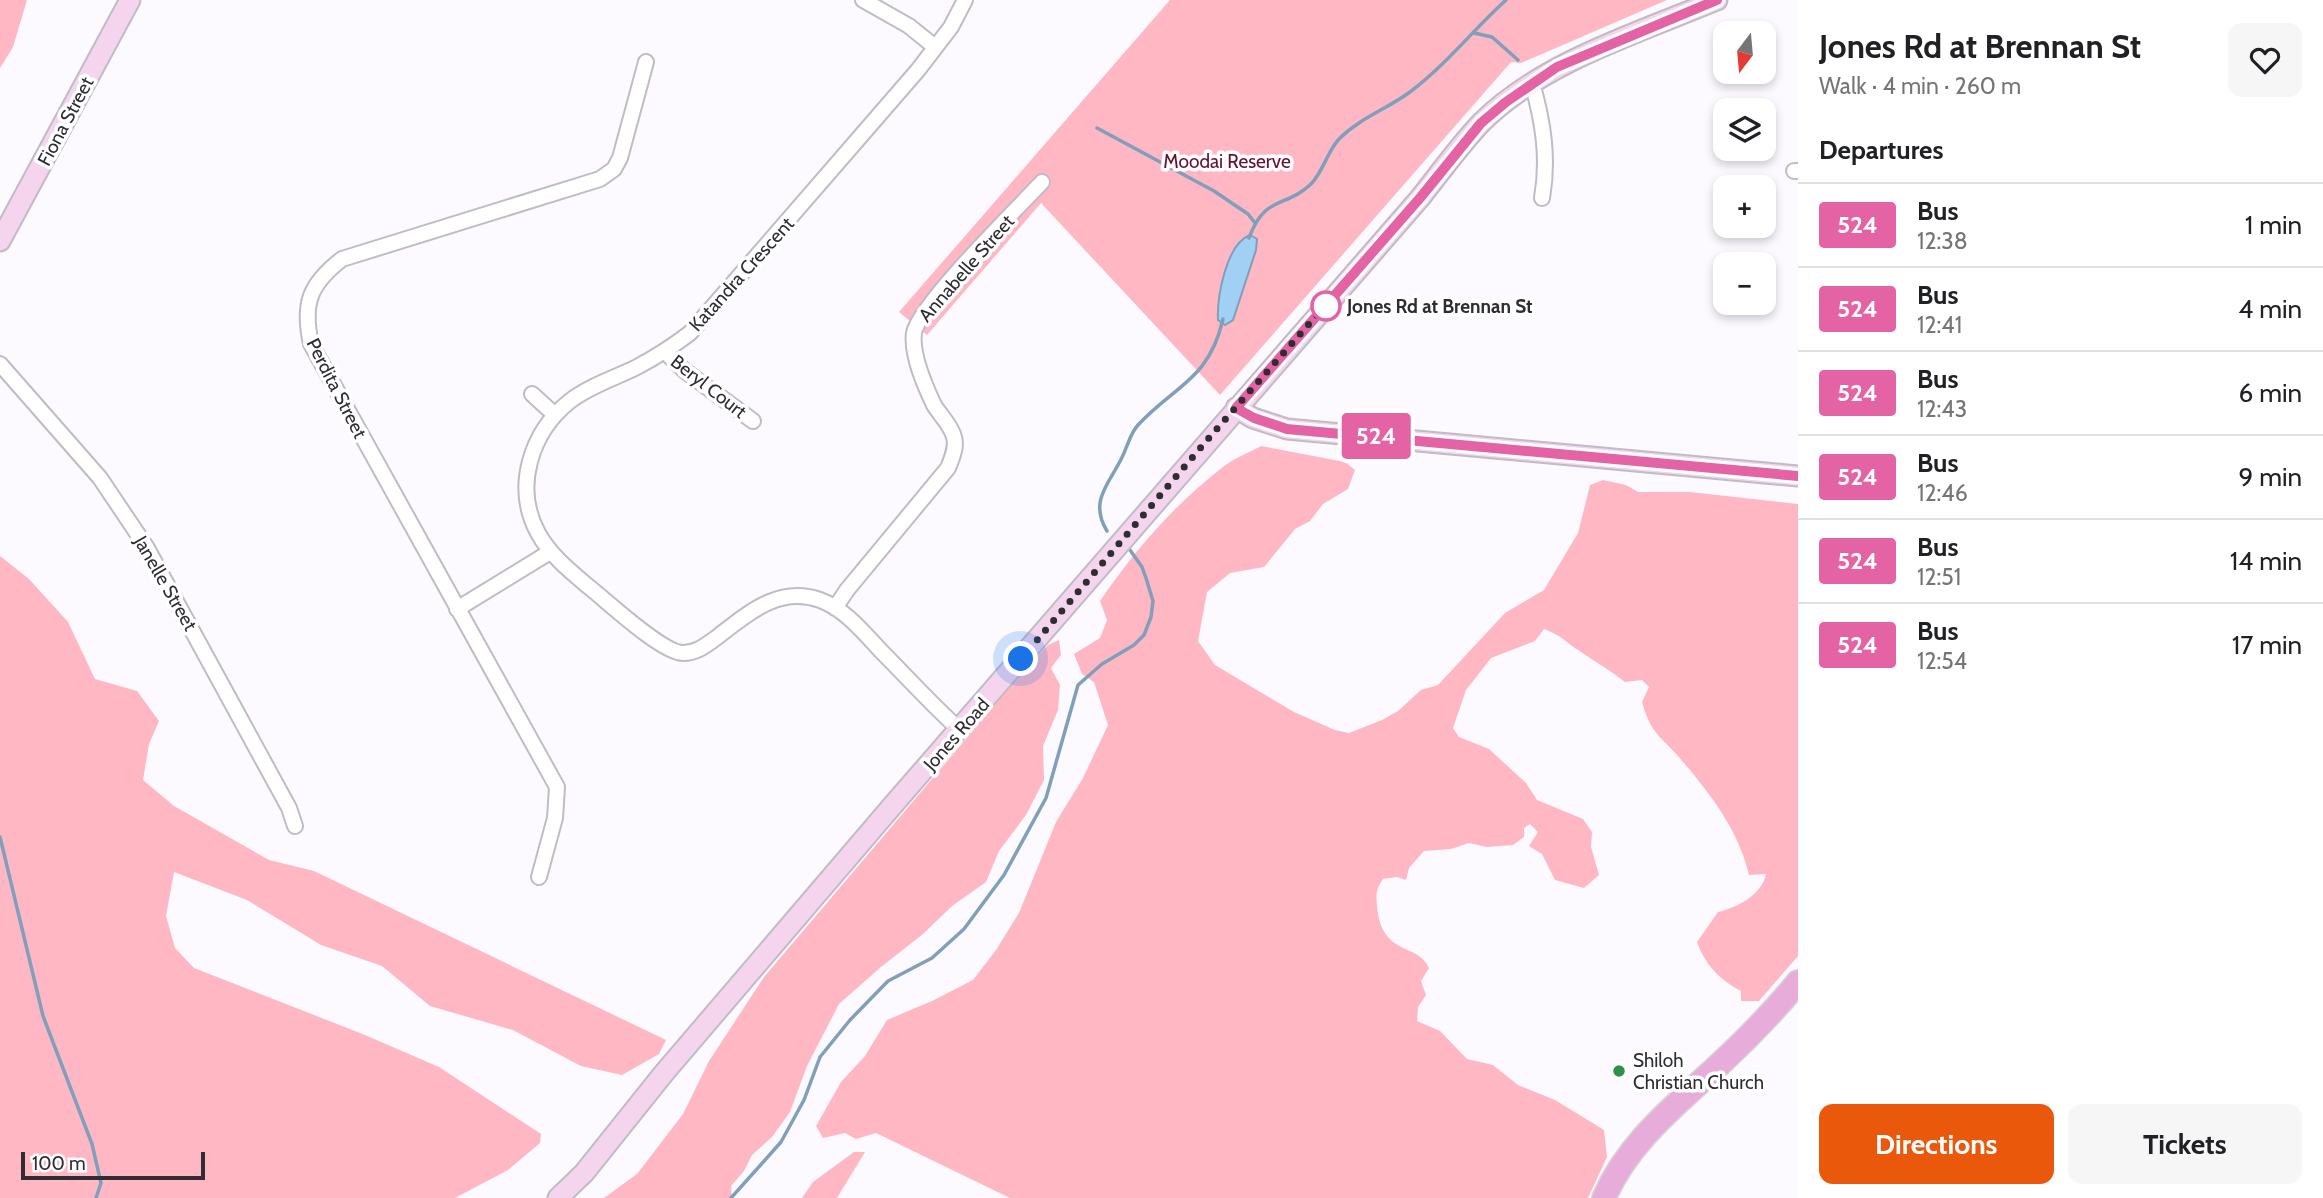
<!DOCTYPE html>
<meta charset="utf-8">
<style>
:root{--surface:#fff;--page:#f6f6f6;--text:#202124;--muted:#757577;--line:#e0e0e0;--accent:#ea580c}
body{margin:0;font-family:Cabin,sans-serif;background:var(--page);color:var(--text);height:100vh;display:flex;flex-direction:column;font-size:26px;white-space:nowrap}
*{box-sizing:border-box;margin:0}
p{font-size:23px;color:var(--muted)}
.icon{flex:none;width:38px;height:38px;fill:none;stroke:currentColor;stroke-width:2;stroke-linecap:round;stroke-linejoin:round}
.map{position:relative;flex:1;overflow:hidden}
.drawer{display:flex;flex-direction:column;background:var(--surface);width:525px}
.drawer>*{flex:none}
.badge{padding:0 14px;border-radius:5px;font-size:24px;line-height:46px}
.needle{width:46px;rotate:196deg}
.buttons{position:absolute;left:1713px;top:21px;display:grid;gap:14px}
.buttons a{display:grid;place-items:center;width:63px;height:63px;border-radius:14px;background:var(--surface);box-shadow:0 4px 10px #0003;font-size:35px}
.scale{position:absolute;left:21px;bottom:18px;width:184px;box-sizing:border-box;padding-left:7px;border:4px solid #2f2d32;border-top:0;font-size:19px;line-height:24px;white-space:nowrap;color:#2f2d32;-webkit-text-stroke:5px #fff;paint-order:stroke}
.you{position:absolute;width:35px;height:35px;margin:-18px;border:5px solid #fff;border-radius:50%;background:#1a73e8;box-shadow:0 0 0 10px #1a73e833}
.map>.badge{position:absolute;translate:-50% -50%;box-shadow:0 0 0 4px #fff}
h2{padding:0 21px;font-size:26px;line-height:63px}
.round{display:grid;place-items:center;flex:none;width:74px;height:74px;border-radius:14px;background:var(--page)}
.summary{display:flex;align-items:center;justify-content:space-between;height:119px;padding:0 21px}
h1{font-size:33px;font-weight:700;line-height:52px}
.primary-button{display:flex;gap:14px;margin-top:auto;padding:14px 21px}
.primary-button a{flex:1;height:80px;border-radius:14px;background:var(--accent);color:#fff;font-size:28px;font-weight:700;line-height:80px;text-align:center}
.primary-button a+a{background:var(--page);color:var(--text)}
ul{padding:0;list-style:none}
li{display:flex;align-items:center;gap:21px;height:84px;padding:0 21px;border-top:2px solid var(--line)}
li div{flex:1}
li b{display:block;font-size:26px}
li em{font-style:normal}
li .badge{min-width:77px;font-weight:700;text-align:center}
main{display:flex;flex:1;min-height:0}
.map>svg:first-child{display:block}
.green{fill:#ffb7c3}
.water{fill:#a2d0f5;stroke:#809fba;stroke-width:2}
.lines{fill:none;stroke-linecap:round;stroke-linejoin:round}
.stream{stroke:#809fba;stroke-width:3.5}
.street-casing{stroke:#c0bbc7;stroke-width:18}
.secondary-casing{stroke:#c0bbc7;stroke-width:23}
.primary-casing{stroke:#d5d5d6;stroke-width:26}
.street{stroke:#fff;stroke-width:14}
.secondary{stroke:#f4d5ed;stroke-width:19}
.primary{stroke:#e8acdb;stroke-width:23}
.line-casing{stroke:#fff;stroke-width:16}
.line{stroke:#e463a4;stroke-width:10}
.walk{stroke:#2f2d32;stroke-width:7;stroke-dasharray:0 12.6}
.stop-dot{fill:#fff;stroke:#e463a4;stroke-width:3.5}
.poi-dot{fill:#2d9247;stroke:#fff;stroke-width:2.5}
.labels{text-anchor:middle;stroke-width:7;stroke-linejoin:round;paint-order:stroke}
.street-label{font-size:19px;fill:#2f2d32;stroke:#fff}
.park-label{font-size:19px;fill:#65102c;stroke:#fff}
.stop-label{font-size:19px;font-weight:bold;fill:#2f2d32;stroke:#fff;text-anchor:start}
.poi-label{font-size:19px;fill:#2f2d32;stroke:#fff;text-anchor:start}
</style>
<main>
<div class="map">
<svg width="1798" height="1198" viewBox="0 0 1798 1198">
<rect width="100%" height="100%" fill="#fcfafe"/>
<!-- green -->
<path class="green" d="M0,0H27L13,47L0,68Z
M1170,0H1667L1521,63L1511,62L1220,395L1041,203L927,335L899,312Z
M1261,446L1345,462L1355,470L1348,489L1323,504L1310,521L1295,529L1264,567L1230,573L1207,592L1198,641L1215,665L1294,712L1335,730L1349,733L1382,720L1398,711L1421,690L1438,685L1505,613L1544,590L1578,533L1590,485L1603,480L1626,485L1638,492H1690L1798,504V956L1759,1001H1741V991C1720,980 1705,965 1697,942L1718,912C1736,908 1762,895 1766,874L1749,875C1739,832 1712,796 1684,763C1664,738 1651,736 1642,702L1649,687L1642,680L1625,682C1610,670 1594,661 1578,650C1563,640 1562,636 1544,629L1535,641L1491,658L1466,690L1453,728L1459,737L1489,749L1526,783L1537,800L1583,819L1592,832L1591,847L1599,875L1584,888L1555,880L1542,854L1529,846L1538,832L1530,824L1524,828V837L1513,845L1487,847L1469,843L1451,849L1424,851L1409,868L1406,880L1397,877L1383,879C1376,889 1376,895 1377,906C1381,957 1418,942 1429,968L1421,981L1426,995L1418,1007L1417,1021L1440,1031L1467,1059L1493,1065L1518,1085L1555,1100L1604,1130L1607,1157L1588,1198H1010L876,1133L856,1139L845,1133L823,1138L816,1126L841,1082L865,1056L887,1020L932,1001L973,980L996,950L1019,913L1056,822L1083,778L1108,725L1094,682L1082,674L1074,654L1100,638L1107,620L1100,601C1133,552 1176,503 1223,467C1234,458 1249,453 1261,446Z
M0,556L29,579L68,622L95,679L137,691L159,721L149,744L143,780L174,806L269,860L314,871L666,1040L659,1054L622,1075L581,1066L513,1030L430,1006L382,966L321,945L247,900L174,872L166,916L175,948L194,968L365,1035L439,1067L541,1134L540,1143L508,1170L455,1198H0Z
M1059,640L1061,655L1051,668L1060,685L1058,710L1043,746L1044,780L1026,815L999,851L986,882L952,906L923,934L881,967L839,1004L807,1066L790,1112L772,1137L752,1155L744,1171L731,1186L732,1198H604L637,1174L683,1114L709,1061L764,977L1021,674L1048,645Z
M854,1152H865L837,1198H802L813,1182Z"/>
<!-- water -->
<path class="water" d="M1250,235L1257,239L1256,250L1233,320L1225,325L1218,320C1217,297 1226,244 1250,235Z"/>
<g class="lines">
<!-- stream -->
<path class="stream" d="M1474,33L1492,37L1518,60
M1097,128L1214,191L1248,214L1255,223
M1249,238C1265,194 1285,209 1311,184C1323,172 1327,152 1339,139C1360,118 1387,109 1410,92C1446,65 1473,30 1506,0
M1107,531C1086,497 1116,478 1126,448C1130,439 1131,433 1138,425C1175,385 1209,380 1223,319
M0,837L43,1016L92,1144L101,1183L96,1198
M731,1198L781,1142L804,1100L820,1057L850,1020L888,981L932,958L964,929L1004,875L1046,798L1078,685L1102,664L1134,645L1144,635L1151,617L1153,601L1146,578L1142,567L1130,550"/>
<defs>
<path id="street" d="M863,0L909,26L935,47
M1532,83C1543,121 1549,158 1542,198
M1794,171H1798
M665,352L685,371L753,421
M0,364L100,478L147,548L289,808L295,826
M532,394L555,415
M835,608L847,590L948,468C952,458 957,447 954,437C951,425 940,415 934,405C925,386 911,355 914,333C918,306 1018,208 1042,182
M457,609L550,552
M960,730C932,705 907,677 881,651C864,633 845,609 820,600C779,585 747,614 716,638C706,645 697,653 683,653C662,653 608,602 589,587C570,571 550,555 538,533C513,487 531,432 570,401C589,386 615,378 637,367C656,357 673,346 690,333L918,70L951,27L965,0
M539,877L555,818L557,787L311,344C302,303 310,284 342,259L600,179L614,169L620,158L646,62"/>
<path id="secondary" d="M0,241L130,0
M1236,408L1253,418L1287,429L1798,476
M558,1198L584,1173L664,1073L893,805L1420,198C1440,173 1459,146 1481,123C1540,63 1640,32 1717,0"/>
<path id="primary" d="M1604,1198C1628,1142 1676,1105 1720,1064C1747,1039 1774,1011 1798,982"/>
</defs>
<!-- street casing -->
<use href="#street" class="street-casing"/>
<!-- secondary casing -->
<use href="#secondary" class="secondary-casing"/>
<!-- primary casing -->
<use href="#primary" class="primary-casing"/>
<!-- street -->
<use href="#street" class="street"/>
<!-- secondary -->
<use href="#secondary" class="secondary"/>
<!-- primary -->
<use href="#primary" class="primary"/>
</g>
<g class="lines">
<defs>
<path id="line" d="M1717,0L1557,67L1506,102L1481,123L1420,198L1236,408L1254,418L1287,429L1798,476"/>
</defs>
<!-- line casing -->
<use href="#line" class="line-casing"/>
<!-- line -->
<use href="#line" class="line"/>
<!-- walk -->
<path class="walk" d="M1021,659L1208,439L1331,299L1326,306"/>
</g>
<!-- markers -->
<circle class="stop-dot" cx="1326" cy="306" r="14"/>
<circle class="poi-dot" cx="1619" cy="1071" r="7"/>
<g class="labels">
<!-- street labels -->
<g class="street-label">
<text transform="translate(65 121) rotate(-62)" y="7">Fiona Street</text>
<text transform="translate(966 268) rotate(-49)" y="7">Annabelle Street</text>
<text transform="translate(741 274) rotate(-48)" y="7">Katandra Crescent</text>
<text transform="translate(709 386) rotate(38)" y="7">Beryl Court</text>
<text transform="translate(337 388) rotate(63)" y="7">Perdita Street</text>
<text transform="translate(166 583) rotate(60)" y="7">Janelle Street</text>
<text transform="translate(956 734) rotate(-49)" y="7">Jones Road</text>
</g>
<!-- park labels -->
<g class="park-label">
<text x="1227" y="168">Moodai Reserve</text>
</g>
<!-- stop labels -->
<g class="stop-label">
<text x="1347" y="313">Jones Rd at Brennan St</text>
</g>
<!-- poi labels -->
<g class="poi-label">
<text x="1633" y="1067">Shiloh<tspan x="1633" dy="22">Christian Church</tspan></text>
</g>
</g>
</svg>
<div class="buttons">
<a><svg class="needle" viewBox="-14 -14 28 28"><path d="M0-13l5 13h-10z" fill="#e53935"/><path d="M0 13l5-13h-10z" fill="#757577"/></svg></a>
<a><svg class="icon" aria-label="layers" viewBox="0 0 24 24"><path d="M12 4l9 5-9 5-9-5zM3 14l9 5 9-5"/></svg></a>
<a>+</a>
<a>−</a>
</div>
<div class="scale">100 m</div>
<div class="you" style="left:1021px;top:659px"></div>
<b class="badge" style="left:1376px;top:436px;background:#e463a4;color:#fff">524</b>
</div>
<section class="drawer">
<div class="summary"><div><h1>Jones Rd at Brennan St</h1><p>Walk · 4 min · 260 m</p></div><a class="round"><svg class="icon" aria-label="heart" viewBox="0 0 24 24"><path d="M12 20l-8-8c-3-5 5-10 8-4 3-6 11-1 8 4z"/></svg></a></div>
<h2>Departures</h2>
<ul>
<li><span class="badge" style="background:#e463a4;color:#fff">524</span><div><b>Bus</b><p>12:38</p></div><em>1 min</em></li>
<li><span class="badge" style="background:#e463a4;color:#fff">524</span><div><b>Bus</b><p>12:41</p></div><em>4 min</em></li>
<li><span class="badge" style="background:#e463a4;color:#fff">524</span><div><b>Bus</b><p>12:43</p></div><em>6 min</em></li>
<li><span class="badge" style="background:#e463a4;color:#fff">524</span><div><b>Bus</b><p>12:46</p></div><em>9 min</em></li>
<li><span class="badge" style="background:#e463a4;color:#fff">524</span><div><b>Bus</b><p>12:51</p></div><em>14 min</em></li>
<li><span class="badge" style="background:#e463a4;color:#fff">524</span><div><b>Bus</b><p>12:54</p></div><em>17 min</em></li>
</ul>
<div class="primary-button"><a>Directions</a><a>Tickets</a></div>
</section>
</main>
